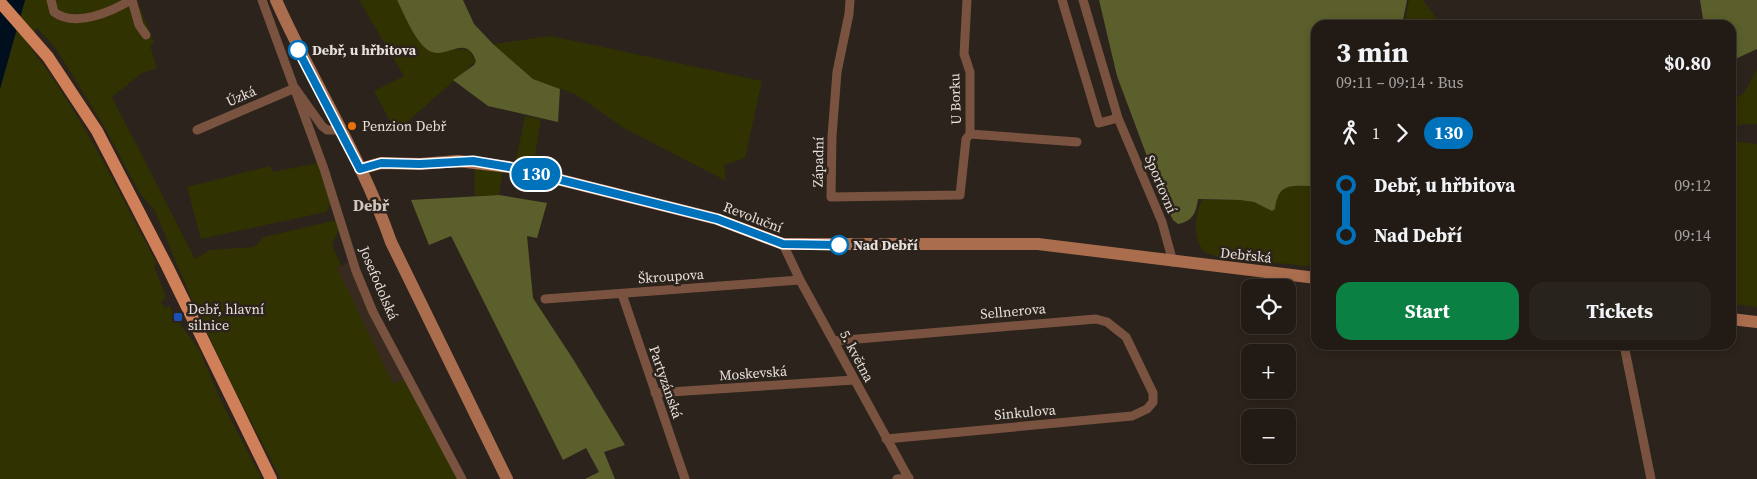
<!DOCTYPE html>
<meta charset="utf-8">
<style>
:root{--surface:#211a15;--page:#29231e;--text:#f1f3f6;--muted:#a2a1a0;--line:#3e3834;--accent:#0b8043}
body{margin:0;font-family:"Source Serif 4",serif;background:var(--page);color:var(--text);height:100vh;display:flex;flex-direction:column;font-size:19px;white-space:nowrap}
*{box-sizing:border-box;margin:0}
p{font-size:16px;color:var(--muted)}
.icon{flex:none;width:28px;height:28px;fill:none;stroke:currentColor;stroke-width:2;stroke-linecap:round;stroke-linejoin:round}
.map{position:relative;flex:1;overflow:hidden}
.sheet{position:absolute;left:1311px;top:20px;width:425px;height:330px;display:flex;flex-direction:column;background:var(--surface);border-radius:15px;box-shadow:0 2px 8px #0003,0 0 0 1px var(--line)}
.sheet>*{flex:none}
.badge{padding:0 10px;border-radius:16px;font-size:18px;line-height:32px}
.controls{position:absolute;left:1241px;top:279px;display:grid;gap:10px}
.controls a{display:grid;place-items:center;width:55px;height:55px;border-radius:10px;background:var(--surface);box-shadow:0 2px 8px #0003,0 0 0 1px var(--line);font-size:25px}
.map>.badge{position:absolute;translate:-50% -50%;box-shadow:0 0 0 2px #fff}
.legs{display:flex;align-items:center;gap:8px;height:55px;padding:0 25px;font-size:16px}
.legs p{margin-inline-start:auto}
.overview{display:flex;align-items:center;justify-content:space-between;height:85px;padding:0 25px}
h1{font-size:28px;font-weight:700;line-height:38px}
.primary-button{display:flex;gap:10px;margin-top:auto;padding:10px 25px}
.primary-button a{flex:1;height:58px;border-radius:15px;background:var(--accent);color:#fff;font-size:20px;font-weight:700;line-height:58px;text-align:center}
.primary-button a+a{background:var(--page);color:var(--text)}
ul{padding:0 25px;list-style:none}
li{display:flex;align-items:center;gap:18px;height:50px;font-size:19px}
li i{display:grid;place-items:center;width:8px;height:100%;margin:0 6px;background:currentColor}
li i::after{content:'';width:12px;height:12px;margin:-6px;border:4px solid;border-radius:50%;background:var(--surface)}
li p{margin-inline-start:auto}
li:first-child i{background:linear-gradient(#0000 50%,currentColor 0)}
li:last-child i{background:linear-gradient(currentColor 50%,#0000 0)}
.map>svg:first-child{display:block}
.built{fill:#392a1f}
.green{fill:#303201}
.forest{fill:#5b5f2b}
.water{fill:#000f1e}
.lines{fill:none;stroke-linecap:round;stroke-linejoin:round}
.street{stroke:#7a5340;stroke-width:9}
.secondary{stroke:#aa6d4e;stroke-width:12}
.primary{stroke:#d08058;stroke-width:12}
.line-1-casing{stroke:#fff;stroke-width:11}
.line-1{stroke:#0072bc;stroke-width:8}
.stop-1-dot{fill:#fff;stroke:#0072bc;stroke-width:2.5}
.food-dot{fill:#e8710a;stroke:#2c231c;stroke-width:2}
.transit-dot{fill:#1a4fb4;stroke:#2c231c;stroke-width:2}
.labels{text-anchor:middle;stroke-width:5;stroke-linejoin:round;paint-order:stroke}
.stop-label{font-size:14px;font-weight:bold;fill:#e7e0dc;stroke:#2c231c;text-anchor:start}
.street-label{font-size:14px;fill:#e7e0dc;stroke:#2c231c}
.poi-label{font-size:14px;fill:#e7e0dc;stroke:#2c231c;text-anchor:start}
.quarter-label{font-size:16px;font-weight:bold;fill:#d3c6be;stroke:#2c231c}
</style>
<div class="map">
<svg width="1757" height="479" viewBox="0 0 1757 479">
<rect width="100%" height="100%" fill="#2c231c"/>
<!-- built -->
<path class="built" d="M351,261L406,379L393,385L336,268Z"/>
<!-- green -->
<path class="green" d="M25,0H137L154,43L150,45L157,68L142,73L112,97L195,259L210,250L254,247L264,237L337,220L339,229L332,245L341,265L337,268L393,384L406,379L459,479H281L235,391L192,300L155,211L139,192L105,128L55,47L37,28L27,43C80,111 117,187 157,264L154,266L166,297L161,302L165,308L170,306L176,319L199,349L220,399L262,479H0V89Z
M359,0H397C404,13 419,52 435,52C447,52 456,47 469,50L476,61L396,132L374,91L404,76Z
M1409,0H1423L1441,25H1404Z
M551,36L762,81L745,158L724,165L726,181L624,128L575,94L533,79L493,44Z
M1757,70V124H1743L1731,128V102L1744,93Z
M525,116L541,119L533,169L515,165Z
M1740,142L1757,144V307L1731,304V143Z
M317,163L331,203L326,212L201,239L187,187L270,166L273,172Z
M474,165L503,171L499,195L475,196Z
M1294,186H1316V267L1218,257L1204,252C1193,237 1194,217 1202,200H1240L1254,202L1272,211L1275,209C1277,194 1279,188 1294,186Z"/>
<!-- forest -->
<path class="forest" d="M397,0H463L474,24L493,44L533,79L560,89L558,122L488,106L453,80L474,65L476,61C466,34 449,58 432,52C417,47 404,14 397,0Z
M1099,0H1407L1402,25H1316V186C1293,186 1278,181 1275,209L1272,211L1254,202L1240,200L1198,199C1196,213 1193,221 1178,224L1173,220L1164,202L1117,76Z
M1700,0H1757V49L1731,61V25H1704Z
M499,195L547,203L537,238L527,236L533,298L573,359L625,445L604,452L615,479H585L599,472L586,448L563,460L451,236L429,245L411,200Z"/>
<!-- water -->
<path class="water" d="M0,0H25L0,89Z"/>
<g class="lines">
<!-- street -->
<path class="street" d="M51,0L54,12C75,28 111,12 131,0
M132,0L139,25L146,35
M262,0L324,169L356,271L373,312L462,479
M850,0L849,14L837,72L832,136L831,197L960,195L966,139L970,134V72L964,54L967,0
M1062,0L1099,123L1118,118
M1083,0L1118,118L1162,222L1173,262
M197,130L295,88L322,126L327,130H340
M970,134L1077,142
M783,244L800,280L909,479
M622,294L685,479
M545,299L800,280
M834,341L1096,319L1107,322L1126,337L1153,393V402L1147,409L1132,416L886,439
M1624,345L1651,479
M655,393L854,380
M897,479L909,478"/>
<!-- secondary -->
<path class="secondary" d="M276,0C312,81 362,158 391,242L507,479
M360,169L381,163L420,164L458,161L509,167L717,219L783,244H1038L1316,278
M1731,319L1757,322"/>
<!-- primary -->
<path class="primary" d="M0,2L48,57L97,131L167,266L271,479"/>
</g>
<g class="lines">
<defs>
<path id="line-1" d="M298,50L360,169L381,163L420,164L473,161L509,167L717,219L783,244L839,245"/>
</defs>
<!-- line-1 casing -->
<use href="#line-1" class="line-1-casing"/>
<!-- line-1 -->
<use href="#line-1" class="line-1"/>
</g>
<!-- markers -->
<g class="stop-1-dot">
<circle cx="298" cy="50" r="9"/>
<circle cx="839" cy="245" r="9"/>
</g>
<circle class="food-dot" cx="352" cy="126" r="5"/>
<rect class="transit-dot" x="173" y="312" width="10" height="10" rx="2.5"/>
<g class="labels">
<!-- stop labels -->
<g class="stop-label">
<text x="312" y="55">Debř, u hřbitova</text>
<text x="853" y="250">Nad Debří</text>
</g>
<!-- street labels -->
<g class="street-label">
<text transform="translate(241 96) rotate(-23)" y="5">Úzká</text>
<text transform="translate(955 99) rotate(-92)" y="5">U Borku</text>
<text transform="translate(818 162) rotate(-89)" y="5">Západní</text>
<text transform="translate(1161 184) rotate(67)" y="5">Sportovní</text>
<text transform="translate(753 217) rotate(21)" y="5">Revoluční</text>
<text transform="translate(1246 255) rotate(6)" y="5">Debřská</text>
<text transform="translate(671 276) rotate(-4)" y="5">Škroupova</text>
<text transform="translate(379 283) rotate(67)" y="5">Josefodolská</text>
<text transform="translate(1013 311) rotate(-5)" y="5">Sellnerova</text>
<text transform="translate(857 356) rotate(62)" y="5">5. května</text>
<text transform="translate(753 373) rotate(-4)" y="5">Moskevská</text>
<text transform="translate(666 382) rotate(71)" y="5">Partyzánská</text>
<text transform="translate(1025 412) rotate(-5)" y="5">Sinkulova</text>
</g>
<!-- poi labels -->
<g class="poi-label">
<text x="362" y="131">Penzion Debř</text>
<text x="188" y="314">Debř, hlavní<tspan x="188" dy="16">silnice</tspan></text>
</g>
<!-- quarter labels -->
<g class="quarter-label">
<text x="371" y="211">Debř</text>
</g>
</g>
</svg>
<div class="controls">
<a><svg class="icon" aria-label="locate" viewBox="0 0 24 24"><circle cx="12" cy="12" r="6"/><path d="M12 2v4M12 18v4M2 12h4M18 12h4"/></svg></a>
<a>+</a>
<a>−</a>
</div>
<b class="badge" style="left:536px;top:174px;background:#0072bc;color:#fff">130</b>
<section class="sheet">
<div class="overview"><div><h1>3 min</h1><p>09:11 – 09:14 · Bus</p></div><b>$0.80</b></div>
<div class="legs"><svg class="icon" aria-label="walk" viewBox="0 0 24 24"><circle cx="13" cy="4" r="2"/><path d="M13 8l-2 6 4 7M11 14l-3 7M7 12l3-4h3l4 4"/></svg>1<svg class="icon" aria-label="forward" viewBox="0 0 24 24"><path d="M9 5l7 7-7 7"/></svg><b class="badge" style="background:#0072bc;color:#fff">130</b></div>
<ul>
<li><i style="color:#0072bc"></i><b>Debř, u hřbitova</b><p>09:12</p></li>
<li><i style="color:#0072bc"></i><b>Nad Debří</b><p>09:14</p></li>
</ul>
<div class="primary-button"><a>Start</a><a>Tickets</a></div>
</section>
</div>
